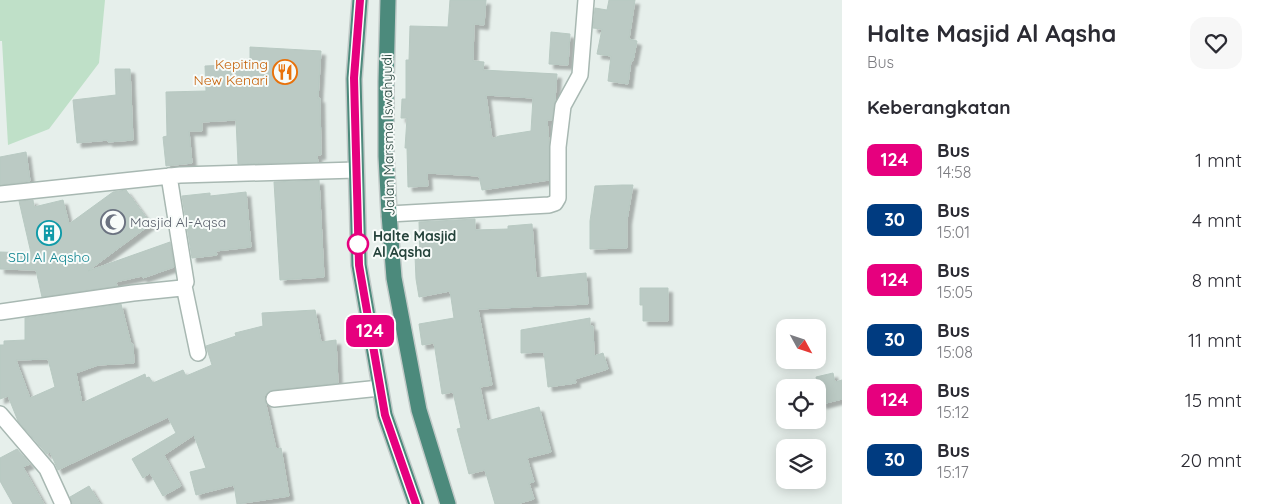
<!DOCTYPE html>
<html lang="id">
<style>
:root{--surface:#fff;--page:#f7f7f7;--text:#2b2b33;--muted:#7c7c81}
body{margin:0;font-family:Quicksand,sans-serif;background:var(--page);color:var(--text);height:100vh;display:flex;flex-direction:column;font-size:19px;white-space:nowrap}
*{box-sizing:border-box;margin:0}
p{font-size:16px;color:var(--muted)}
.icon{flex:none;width:28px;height:28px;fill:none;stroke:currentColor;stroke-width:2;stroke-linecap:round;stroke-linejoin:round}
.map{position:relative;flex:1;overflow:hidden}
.drawer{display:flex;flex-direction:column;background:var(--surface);width:425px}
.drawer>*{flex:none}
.badge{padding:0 10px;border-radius:8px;font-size:18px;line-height:32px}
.needle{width:32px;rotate:130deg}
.controls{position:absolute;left:776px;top:319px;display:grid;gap:10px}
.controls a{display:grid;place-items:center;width:50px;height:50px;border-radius:10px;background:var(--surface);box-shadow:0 2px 12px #0003;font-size:25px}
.map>.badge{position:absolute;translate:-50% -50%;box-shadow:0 0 0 2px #fff}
h2{padding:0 25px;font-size:19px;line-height:45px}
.round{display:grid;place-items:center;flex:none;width:52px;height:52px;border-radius:15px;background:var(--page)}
.headline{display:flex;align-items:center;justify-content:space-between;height:85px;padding:0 25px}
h1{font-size:24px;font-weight:700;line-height:38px}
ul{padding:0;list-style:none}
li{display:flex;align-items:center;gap:15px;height:60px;padding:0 25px}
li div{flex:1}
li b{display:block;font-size:19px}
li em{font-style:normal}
li .badge{min-width:55px;font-weight:700;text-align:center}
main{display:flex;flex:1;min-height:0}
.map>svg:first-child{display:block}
.green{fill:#bfe0c8}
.building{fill:#bbcac4;stroke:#b8c9c2;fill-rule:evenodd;filter:url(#shadow)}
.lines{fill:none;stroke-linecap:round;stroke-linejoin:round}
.minor-casing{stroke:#a8b8b2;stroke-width:18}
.trunk-casing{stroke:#c2cac8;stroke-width:18}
.minor{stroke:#fff;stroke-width:15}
.trunk{stroke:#4c8a7c;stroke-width:15}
.line-casing{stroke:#fff;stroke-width:11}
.line{stroke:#e6007e;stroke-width:8}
.stop-dot{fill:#fff;stroke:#e6007e;stroke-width:2.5}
.labels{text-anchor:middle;stroke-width:4;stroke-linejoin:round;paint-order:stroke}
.food-label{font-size:14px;fill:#c56008;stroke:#f7fbf9;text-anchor:end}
.street-label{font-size:14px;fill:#24423a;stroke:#f7fbf9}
.worship-label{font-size:14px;fill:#5b616d;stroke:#f7fbf9;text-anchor:start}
.stop-label{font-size:14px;font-weight:bold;fill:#24423a;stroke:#f7fbf9;text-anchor:start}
.culture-label{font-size:14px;fill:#0d838f;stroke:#f7fbf9}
</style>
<main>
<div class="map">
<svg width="842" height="504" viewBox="0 0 842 504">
<defs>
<filter id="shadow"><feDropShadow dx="4.5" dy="4.5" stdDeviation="1" flood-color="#0004"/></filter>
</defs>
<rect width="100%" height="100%" fill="#e6efeb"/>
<!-- green -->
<path class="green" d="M0,0H105L99,63L49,129L8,145L2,41H0Z"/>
<!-- building -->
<path class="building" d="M450,0H486L484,25L474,24L473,61L484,62L483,70L557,74L555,100L552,120H547L549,142V180L482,190L479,176L427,173L428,186L408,187L407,148H405L407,118H401L402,99H406V60H409L410,26L448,27ZM486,95L533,98L531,131L499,136L492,139Z
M609,0H635L629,39L637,41L633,61H631L628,84L608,81L611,56L597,54L602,29L593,28L595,8L607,10Z
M551,32L570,34L568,65L549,64Z
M250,47L321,51L318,99L320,98L321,155H317L318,162L238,164L236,120L202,122V131H189L192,163L166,166L163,137L167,136L166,92L206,91L205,66L250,64Z
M115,69H130L133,140L108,142V140L77,143L73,100L116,95Z
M26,152L30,181L0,185V157Z
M319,180L324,277L280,280L274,182Z
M622,185H633L627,220V248L590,249V221L595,186Z
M126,190L151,224L88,271L170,242L174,267L143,278L142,276L116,282L117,286L42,297L36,270L0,269V252L31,253L19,201L33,200L34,207L63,200L69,224L113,192Z
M246,192L251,247L216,251L217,255L192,258L182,196L210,193V196Z
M475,219V230L508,229V226L532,224L536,278L586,273L588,304L478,309L492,385L480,387L487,421L539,407L551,452L527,458L534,482L529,483L534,499L517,504H495L485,470L469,474L457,429L461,428L453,392L442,394L434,343L422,345L419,324L454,318L450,291L419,297L416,279L415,256L420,255L419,222Z
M640,288H668V321H643V305H640Z
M121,304L131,344H133L134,363L98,365L76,373L82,403L145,374L146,378L149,377L153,383L183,370L186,376L212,365L206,346L236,336L235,333L263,326L262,313L315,310L321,342L336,340L338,383L273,390L264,396L276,449L281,448L289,496L237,504L234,485L196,495L190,472L206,468L194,435L164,455L181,486L163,496L150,473L143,478L132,459L176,433L168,417L58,470L50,452L47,454L18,421L8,396L0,399V345H4V341L25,340V318ZM48,359L55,387L30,398L16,360Z
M590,318V326H593L594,356L603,353L608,369L575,379L576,383L548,387L544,352L521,353V330Z
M833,373L835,382L842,380V399L822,404L816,377Z
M17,449L30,464L23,467L44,504H13L0,481V458Z
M89,486L100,504H72L70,497Z"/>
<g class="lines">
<defs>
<path id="minor" d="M0,194L180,175L356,170
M389,214L549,205L555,203L558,198V147L563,106L580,75L586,0
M184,286L198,353
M0,312L133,293L182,288L186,282L169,176
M274,399L380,388
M0,414L47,469L63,504"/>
<path id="trunk" d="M360,0L354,79L359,265L385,415L416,504
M388,0L386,82V156L389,214L394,278L419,410L448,504"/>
</defs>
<!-- minor casing -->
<use href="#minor" class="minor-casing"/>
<!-- trunk casing -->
<use href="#trunk" class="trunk-casing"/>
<!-- minor -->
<use href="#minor" class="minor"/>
<!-- trunk -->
<use href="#trunk" class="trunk"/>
</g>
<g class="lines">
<defs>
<path id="line" d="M360,0L354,78L359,265L385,415L416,504"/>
</defs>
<!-- line casing -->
<use href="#line" class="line-casing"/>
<!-- line -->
<use href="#line" class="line"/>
</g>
<!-- icons -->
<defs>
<symbol id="restaurant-ring" viewBox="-11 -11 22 22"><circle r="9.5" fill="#f7fbf9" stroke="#e8710a" stroke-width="1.5"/><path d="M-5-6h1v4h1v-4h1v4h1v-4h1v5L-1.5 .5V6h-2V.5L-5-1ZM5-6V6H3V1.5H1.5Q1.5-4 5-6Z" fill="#e8710a"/></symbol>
<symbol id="mosque-ring" viewBox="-11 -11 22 22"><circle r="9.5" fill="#f7fbf9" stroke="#6b7280" stroke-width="1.5"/><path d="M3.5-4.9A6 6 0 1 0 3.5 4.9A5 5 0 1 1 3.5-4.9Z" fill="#6b7280"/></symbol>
<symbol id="building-ring" viewBox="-11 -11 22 22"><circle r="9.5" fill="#f7fbf9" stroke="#0f9aa8" stroke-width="1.5"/><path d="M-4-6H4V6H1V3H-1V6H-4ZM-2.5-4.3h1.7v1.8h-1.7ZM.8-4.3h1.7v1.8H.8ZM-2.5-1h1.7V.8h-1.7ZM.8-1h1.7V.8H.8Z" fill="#0f9aa8"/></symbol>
</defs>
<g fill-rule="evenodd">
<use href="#restaurant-ring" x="271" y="58" width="28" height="28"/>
<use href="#mosque-ring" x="99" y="208" width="28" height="28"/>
<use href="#building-ring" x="35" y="219" width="28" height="28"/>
</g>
<!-- markers -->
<circle class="stop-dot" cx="358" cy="244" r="10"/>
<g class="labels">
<!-- food labels -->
<g class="food-label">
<text x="268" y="69">Kepiting<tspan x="268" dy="16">New Kenari</tspan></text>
</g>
<!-- street labels -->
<g class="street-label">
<text transform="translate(388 135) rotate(-91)" y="5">Jalan Marsma Iswahyudi</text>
</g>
<!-- worship labels -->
<g class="worship-label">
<text x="130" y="227">Masjid Al-Aqsa</text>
</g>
<!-- stop labels -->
<g class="stop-label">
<text x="373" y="241">Halte Masjid<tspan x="373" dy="16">Al Aqsha</tspan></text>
</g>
<!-- culture labels -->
<g class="culture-label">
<text x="49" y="262">SDI Al Aqsho</text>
</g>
</g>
</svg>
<div class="controls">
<a><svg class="needle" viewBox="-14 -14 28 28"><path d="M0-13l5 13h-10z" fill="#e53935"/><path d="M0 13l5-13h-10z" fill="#7c7c81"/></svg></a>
<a><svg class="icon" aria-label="locate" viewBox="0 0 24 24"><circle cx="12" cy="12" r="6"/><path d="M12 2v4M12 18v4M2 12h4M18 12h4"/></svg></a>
<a><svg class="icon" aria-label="layers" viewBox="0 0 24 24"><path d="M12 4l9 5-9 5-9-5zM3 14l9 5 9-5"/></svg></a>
</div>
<b class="badge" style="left:370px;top:331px;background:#e6007e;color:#fff">124</b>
</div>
<section class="drawer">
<div class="headline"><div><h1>Halte Masjid Al Aqsha</h1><p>Bus</p></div><a class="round"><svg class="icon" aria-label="heart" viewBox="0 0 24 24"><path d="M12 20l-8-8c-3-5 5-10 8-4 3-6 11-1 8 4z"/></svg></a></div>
<h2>Keberangkatan</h2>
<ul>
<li><span class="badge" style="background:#e6007e;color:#fff">124</span><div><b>Bus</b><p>14:58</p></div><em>1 mnt</em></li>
<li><span class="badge" style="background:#003b80;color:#fff">30</span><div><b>Bus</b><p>15:01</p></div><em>4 mnt</em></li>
<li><span class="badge" style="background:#e6007e;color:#fff">124</span><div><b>Bus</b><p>15:05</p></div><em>8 mnt</em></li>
<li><span class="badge" style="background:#003b80;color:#fff">30</span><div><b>Bus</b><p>15:08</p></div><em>11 mnt</em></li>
<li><span class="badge" style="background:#e6007e;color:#fff">124</span><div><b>Bus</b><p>15:12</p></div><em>15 mnt</em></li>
<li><span class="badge" style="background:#003b80;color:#fff">30</span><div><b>Bus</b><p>15:17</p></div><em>20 mnt</em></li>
</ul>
</section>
</main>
